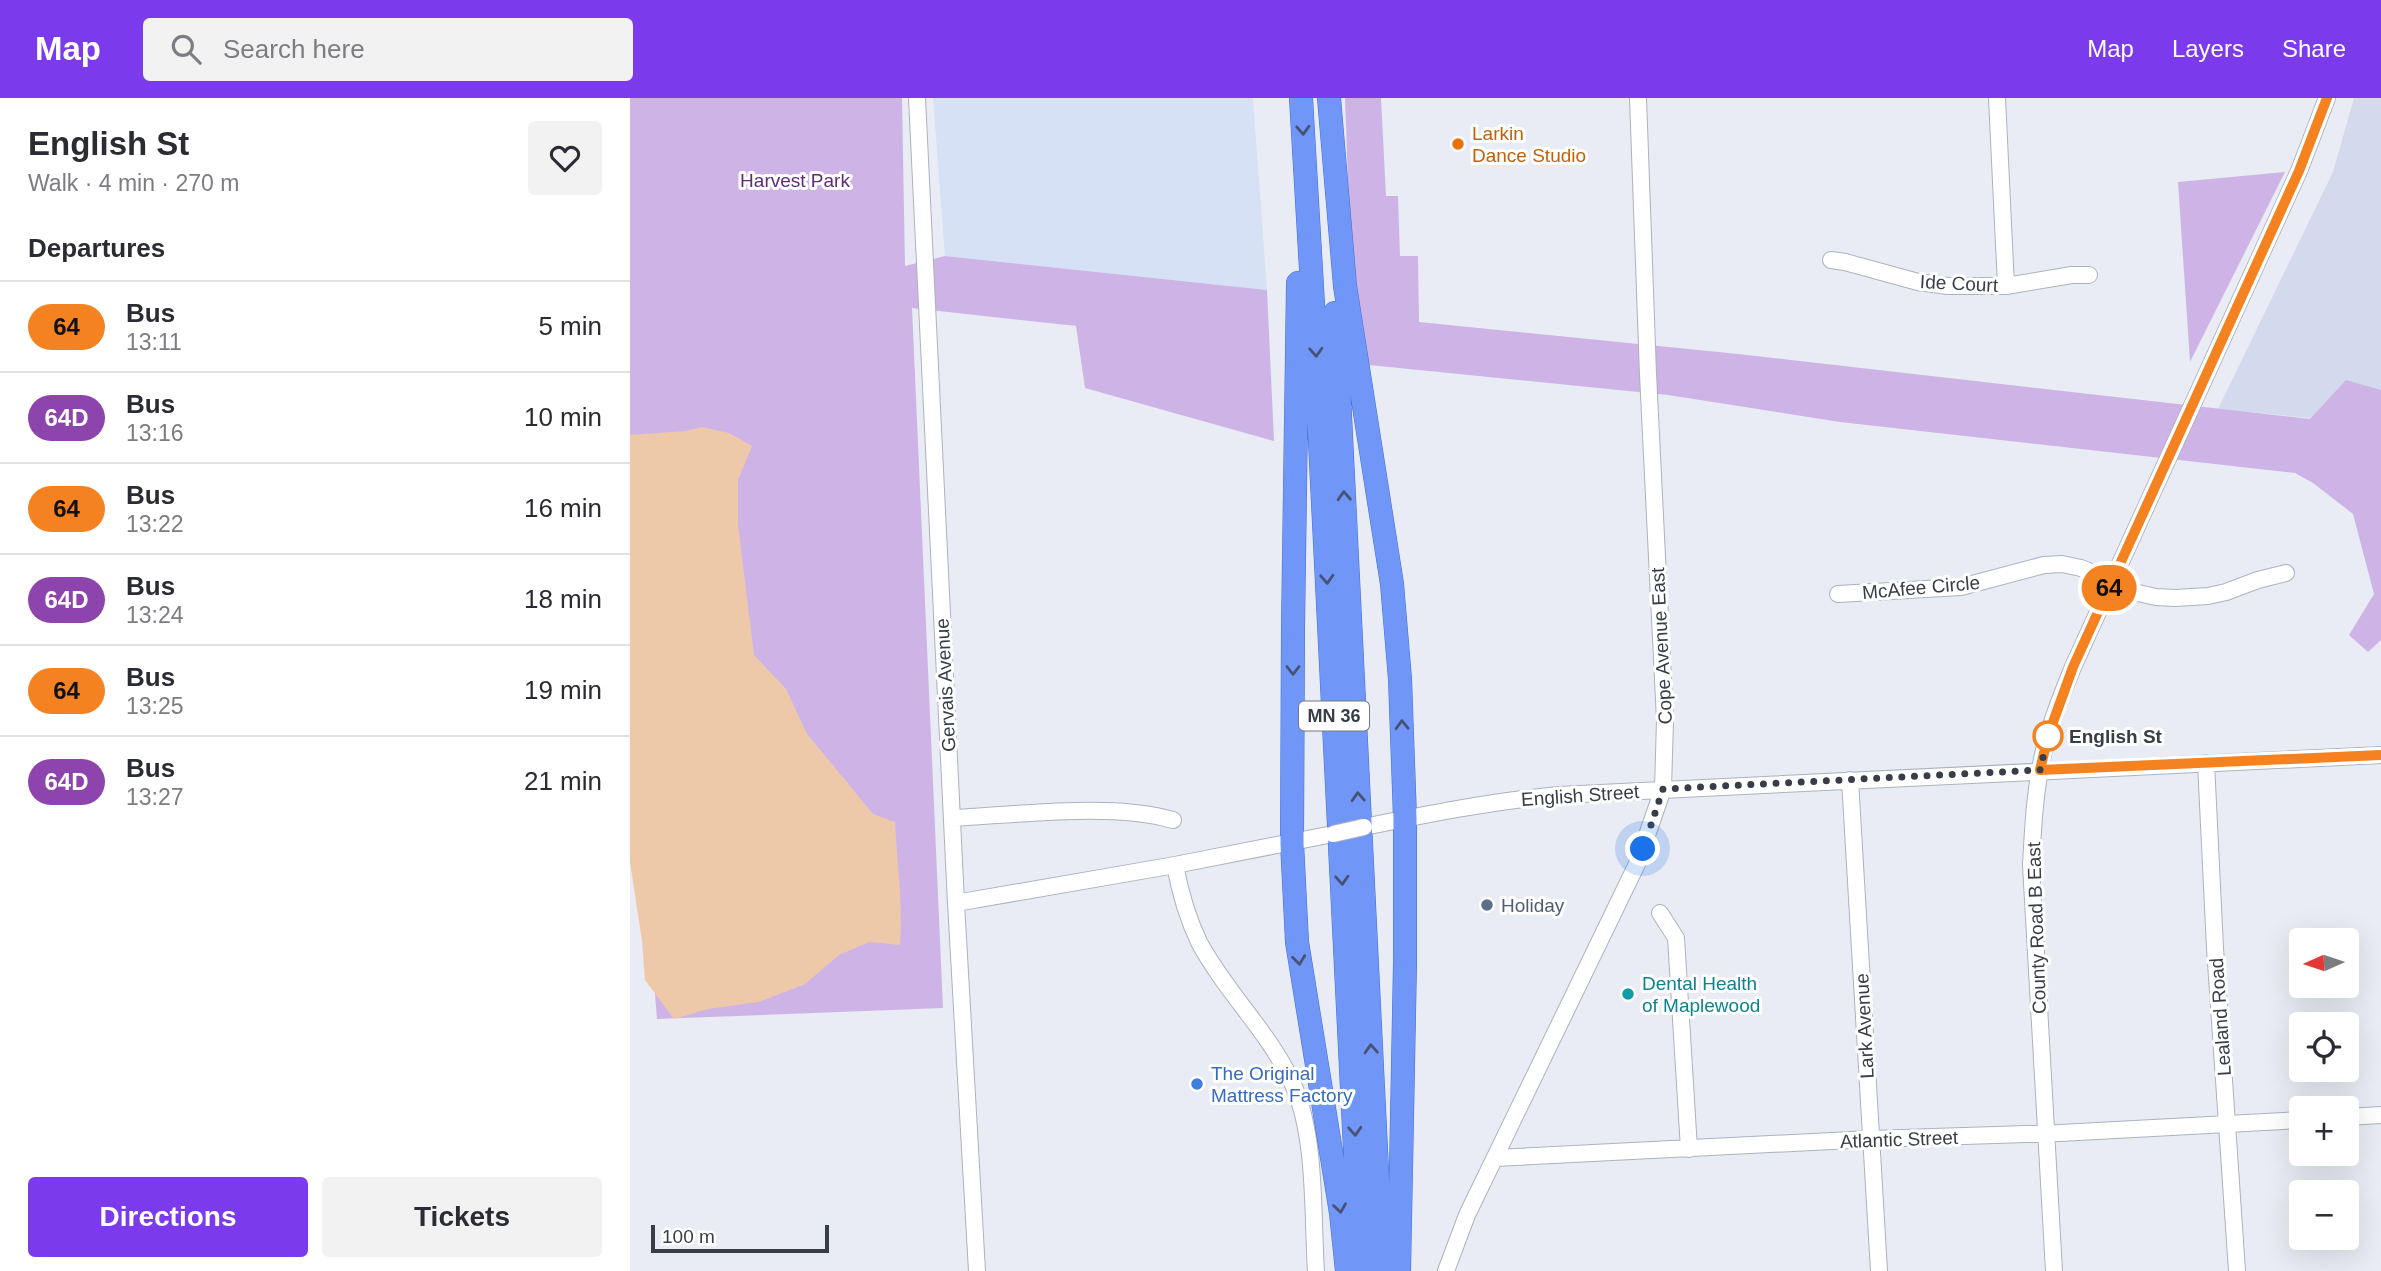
<!DOCTYPE html>
<meta charset="utf-8">
<style>
:root{--surface:#fff;--page:#f2f2f3;--text:#2b2b33;--muted:#7c7c81;--line:#e1e1e2;--accent:#7c3aed}
body{margin:0;font-family:Helvetica,sans-serif;background:var(--page);color:var(--text);height:100vh;display:flex;flex-direction:column;font-size:26px;white-space:nowrap}
*{box-sizing:border-box;margin:0}
p{font-size:23px;color:var(--muted)}
.icon{flex:none;width:38px;height:38px;fill:none;stroke:currentColor;stroke-width:2;stroke-linecap:round;stroke-linejoin:round}
.map{position:relative;flex:1;overflow:hidden}
.sheet{display:flex;flex-direction:column;background:var(--surface);width:630px}
.sheet>*{flex:none}
.badge{padding:0 14px;border-radius:23px;font-size:24px;line-height:46px}
.needle{width:46px;rotate:267deg}
.buttons{position:absolute;left:1659px;top:830px;display:grid;gap:14px}
.buttons a{display:grid;place-items:center;width:70px;height:70px;border-radius:7px;background:var(--surface);box-shadow:0 7px 28px #0002;font-size:35px}
.scale{position:absolute;left:21px;bottom:18px;width:178px;box-sizing:border-box;padding-left:7px;border:4px solid #383d48;border-top:0;font-size:19px;line-height:24px;white-space:nowrap;color:#383d48;-webkit-text-stroke:5px #fff;paint-order:stroke}
.you{position:absolute;width:35px;height:35px;margin:-18px;border:5px solid #fff;border-radius:50%;background:#1a73e8;box-shadow:0 0 0 10px #1a73e833}
.map>.badge{position:absolute;translate:-50% -50%;box-shadow:0 0 0 4px #fff}
h2{padding:0 28px;font-size:26px;line-height:63px}
.round{display:grid;place-items:center;flex:none;width:74px;height:74px;border-radius:7px;background:var(--page)}
.head{display:flex;align-items:center;justify-content:space-between;height:119px;padding:0 28px}
h1{font-size:33px;font-weight:700;line-height:52px}
.button{display:flex;gap:14px;margin-top:auto;padding:14px 28px}
.button a{flex:1;height:80px;border-radius:7px;background:var(--accent);color:#fff;font-size:28px;font-weight:700;line-height:80px;text-align:center}
.button a+a{background:var(--page);color:var(--text)}
ul{padding:0;list-style:none}
li{display:flex;align-items:center;gap:21px;height:91px;padding:0 28px;border-top:2px solid var(--line)}
li div{flex:1}
li b{display:block;font-size:26px}
li em{font-style:normal}
li .badge{min-width:77px;font-weight:700;text-align:center}
header{display:flex;align-items:center;gap:42px;box-sizing:border-box;height:98px;padding:0 35px;background:var(--accent);color:#fff}
header strong{font-size:33px}
nav{display:flex;gap:38px;margin-inline-start:auto;font-size:24px}
.search{width:490px;height:63px;background:var(--page);display:flex;align-items:center;gap:18px;box-sizing:border-box;padding:0 24px;border-radius:7px;color:var(--muted);font-size:26px}
main{display:flex;flex:1;min-height:0}
.map>svg:first-child{display:block}
.commercial{fill:#d6e1f5}
.education{fill:#d4daed}
.green{fill:#ceb4e6}
.water{fill:#eec9a9}
.lines{fill:none;stroke-linecap:round;stroke-linejoin:round}
.minor-casing{stroke:#acb2bf;stroke-width:18}
.highway-casing{stroke:#406fd8;stroke-width:24}
.minor{stroke:#fff;stroke-width:16}
.highway{stroke:#7096f8;stroke-width:23}
.minor-bridge-casing{stroke:#acb2bf;stroke-width:18;stroke-linecap:butt}
.minor-bridge{stroke:#fff;stroke-width:16}
.oneway{stroke:#465374}
.line-casing{stroke:#fff;stroke-width:16}
.line{stroke:#f58220;stroke-width:10}
.walk{stroke:#383d48;stroke-width:7;stroke-dasharray:0 12.6}
.food-dot{fill:#e8710a;stroke:#fff;stroke-width:2.5}
.stop-dot{fill:#fff;stroke:#f58220;stroke-width:3.5}
.service-dot{fill:#5c6f8a;stroke:#fff;stroke-width:2.5}
.culture-dot{fill:#0f9aa8;stroke:#fff;stroke-width:2.5}
.shop-dot{fill:#3f7fe0;stroke:#fff;stroke-width:2.5}
.labels{text-anchor:middle;stroke-width:6;stroke-linejoin:round;paint-order:stroke}
.shield{fill:#fff;stroke:#74777f;stroke-width:2}
.shield-label{font-size:18px;font-weight:bold;fill:#383d48}
.food-label{font-size:19px;fill:#c56008;stroke:#fff;text-anchor:start}
.park-label{font-size:19px;fill:#5f2d78;stroke:#fff}
.street-label{font-size:19px;fill:#383d48;stroke:#fff}
.stop-label{font-size:19px;font-weight:bold;fill:#383d48;stroke:#fff;text-anchor:start}
.service-label{font-size:19px;fill:#4e5e75;stroke:#fff;text-anchor:start}
.culture-label{font-size:19px;fill:#0d838f;stroke:#fff;text-anchor:start}
.shop-label{font-size:19px;fill:#366cbe;stroke:#fff;text-anchor:start}
</style>
<header>
<strong>Map</strong>
<div class="search"><svg class="icon" aria-label="search" viewBox="0 0 24 24"><circle cx="10" cy="10" r="6"/><path d="M15 15l6 6"/></svg>Search here</div>
<nav><a>Map</a><a>Layers</a><a>Share</a></nav>
</header>
<main>
<section class="sheet">
<div class="head"><div><h1>English St</h1><p>Walk · 4 min · 270 m</p></div><a class="round"><svg class="icon" aria-label="heart" viewBox="0 0 24 24"><path d="M12 20l-8-8c-3-5 5-10 8-4 3-6 11-1 8 4z"/></svg></a></div>
<h2>Departures</h2>
<ul>
<li><span class="badge" style="background:#f58220;color:#111">64</span><div><b>Bus</b><p>13:11</p></div><em>5 min</em></li>
<li><span class="badge" style="background:#8e44ad;color:#fff">64D</span><div><b>Bus</b><p>13:16</p></div><em>10 min</em></li>
<li><span class="badge" style="background:#f58220;color:#111">64</span><div><b>Bus</b><p>13:22</p></div><em>16 min</em></li>
<li><span class="badge" style="background:#8e44ad;color:#fff">64D</span><div><b>Bus</b><p>13:24</p></div><em>18 min</em></li>
<li><span class="badge" style="background:#f58220;color:#111">64</span><div><b>Bus</b><p>13:25</p></div><em>19 min</em></li>
<li><span class="badge" style="background:#8e44ad;color:#fff">64D</span><div><b>Bus</b><p>13:27</p></div><em>21 min</em></li>
</ul>
<div class="button"><a>Directions</a><a>Tickets</a></div>
</section>
<div class="map">
<svg width="1751" height="1173" viewBox="0 0 1751 1173">
<rect width="100%" height="100%" fill="#e9ecf4"/>
<!-- commercial -->
<path class="commercial" d="M303,0H623L637,192L315,158Z"/>
<!-- education -->
<path class="education" d="M1724,0H1751V327L1588,311L1703,74Z"/>
<!-- green -->
<path class="green" d="M0,0H272L275,168L315,158L637,192L644,343L455,290L446,228L282,210L313,910L27,921L14,757H0Z
M715,0H751L756,98H768L770,158H788L789,224L1108,256L1680,321L1716,282L1751,292V542L1738,554L1719,537L1744,496L1723,416L1683,385L1665,375L1210,324L1038,297L739,267L722,196Z
M1655,74L1560,264L1548,84Z"/>
<!-- water -->
<path class="water" d="M72,329L99,335L122,348L108,382V427L124,557L156,591L177,636L243,716L265,724C267,765 273,806 270,847L239,844L209,857L175,886L129,904L78,911L44,921L15,882L12,843L0,764V337L56,333Z"/>
<g class="lines">
<defs>
<path id="minor" d="M287,0L326,805L347,1173
M1367,0L1376,188
M1201,162L1215,164L1288,184L1318,188H1376L1442,177H1459
M1208,496L1331,489L1414,467L1432,466L1451,470L1482,483L1499,493L1526,499L1545,500L1578,498L1596,494L1628,482L1656,475
M1576,665L1585,850L1607,1173
M1220,682L1249,1173
M322,720C386,717 483,704 543,722
M734,729C798,716 863,703 929,697L1751,657
M545,767C550,794 557,819 569,844C595,893 637,932 661,982C687,1036 682,1114 686,1173
M326,805L545,767L703,736
M1030,815L1046,840L1059,1051
M1717,1019L1751,1017
M866,1060L1241,1041L1430,1035L1671,1022
M816,1173L837,1117L1007,766L1033,691L1035,622L1018,276L1008,0
M1424,1173L1401,767C1403,729 1405,690 1414,652C1421,623 1432,596 1443,569L1669,73L1697,0"/>
<path id="highway" d="M671,0L684,223L731,1173
M699,0L715,188L762,486L770,581L775,720V865L769,1173
M668,185L663,530L662,745L667,844L711,1115L717,1173
M705,215L752,1173"/>
</defs>
<!-- minor casing -->
<use href="#minor" class="minor-casing"/>
<!-- highway casing -->
<use href="#highway" class="highway-casing"/>
<!-- minor -->
<use href="#minor" class="minor"/>
<!-- highway -->
<use href="#highway" class="highway"/>
<defs>
<path id="minor-bridge" d="M703,736L734,729"/>
</defs>
<!-- minor-bridge casing -->
<use href="#minor-bridge" class="minor-bridge-casing"/>
<!-- minor-bridge -->
<use href="#minor-bridge" class="minor-bridge"/>
</g>
<!-- one-way arrows -->
<defs><path id="oneway-chevron" d="M-2-3.5L2.5 0L-2 3.5" fill="none" stroke-width="1.6" stroke-linecap="round" stroke-linejoin="round" transform="scale(1.75)"/></defs>
<g class="oneway">
<use href="#oneway-chevron" transform="translate(673 32) rotate(87)"/>
<use href="#oneway-chevron" transform="translate(686 254) rotate(87)"/>
<use href="#oneway-chevron" transform="translate(714 398) rotate(-93)"/>
<use href="#oneway-chevron" transform="translate(697 481) rotate(87)"/>
<use href="#oneway-chevron" transform="translate(663 572) rotate(90)"/>
<use href="#oneway-chevron" transform="translate(772 627) rotate(-92)"/>
<use href="#oneway-chevron" transform="translate(728 699) rotate(-93)"/>
<use href="#oneway-chevron" transform="translate(712 782) rotate(87)"/>
<use href="#oneway-chevron" transform="translate(669 862) rotate(83)"/>
<use href="#oneway-chevron" transform="translate(741 951) rotate(-93)"/>
<use href="#oneway-chevron" transform="translate(725 1033) rotate(87)"/>
<use href="#oneway-chevron" transform="translate(710 1110) rotate(82)"/>
</g>
<g class="lines">
<defs>
<path id="line" d="M1697,0L1669,73L1443,569L1418,638L1410,672L1751,657"/>
</defs>
<!-- line casing -->
<use href="#line" class="line-casing"/>
<!-- line -->
<use href="#line" class="line"/>
<!-- walk -->
<path class="walk" d="M1013,751L1033,691L1410,672L1418,638"/>
</g>
<!-- markers -->
<circle class="food-dot" cx="828" cy="46" r="7"/>
<circle class="stop-dot" cx="1418" cy="638" r="14"/>
<circle class="service-dot" cx="857" cy="807" r="7"/>
<circle class="culture-dot" cx="998" cy="896" r="7"/>
<circle class="shop-dot" cx="567" cy="986" r="7"/>
<g class="labels">
<!-- shield labels -->
<rect class="shield" x="669" y="603.5" width="70" height="29" rx="5"/>
<g class="shield-label">
<text x="704" y="624">MN 36</text>
</g>
<!-- food labels -->
<g class="food-label">
<text x="842" y="42">Larkin<tspan x="842" dy="22">Dance Studio</tspan></text>
</g>
<!-- park labels -->
<g class="park-label">
<text x="165" y="89">Harvest Park</text>
</g>
<!-- street labels -->
<g class="street-label">
<text transform="translate(1329 185) rotate(3)" y="7">Ide Court</text>
<text transform="translate(1291 489) rotate(-5)" y="7">McAfee Circle</text>
<text transform="translate(1031 548) rotate(-93)" y="7">Cope Avenue East</text>
<text transform="translate(315 587) rotate(-93)" y="7">Gervais Avenue</text>
<text transform="translate(950 697) rotate(-4)" y="7">English Street</text>
<text transform="translate(1406 830) rotate(-92)" y="7">County Road B East</text>
<text transform="translate(1590 919) rotate(-94)" y="7">Lealand Road</text>
<text transform="translate(1234 928) rotate(-93)" y="7">Lark Avenue</text>
<text transform="translate(1269 1041) rotate(-2)" y="7">Atlantic Street</text>
</g>
<!-- stop labels -->
<g class="stop-label">
<text x="1439" y="645">English St</text>
</g>
<!-- service labels -->
<g class="service-label">
<text x="871" y="814">Holiday</text>
</g>
<!-- culture labels -->
<g class="culture-label">
<text x="1012" y="892">Dental Health<tspan x="1012" dy="22">of Maplewood</tspan></text>
</g>
<!-- shop labels -->
<g class="shop-label">
<text x="581" y="982">The Original<tspan x="581" dy="22">Mattress Factory</tspan></text>
</g>
</g>
</svg>
<div class="buttons">
<a><svg class="needle" viewBox="-14 -14 28 28"><path d="M0-13l5 13h-10z" fill="#e53935"/><path d="M0 13l5-13h-10z" fill="#7c7c81"/></svg></a>
<a><svg class="icon" aria-label="locate" viewBox="0 0 24 24"><circle cx="12" cy="12" r="6"/><path d="M12 2v4M12 18v4M2 12h4M18 12h4"/></svg></a>
<a>+</a>
<a>−</a>
</div>
<div class="scale">100 m</div>
<div class="you" style="left:1013px;top:751px"></div>
<b class="badge" style="left:1479px;top:490px;background:#f58220;color:#111">64</b>
</div>
</main>
